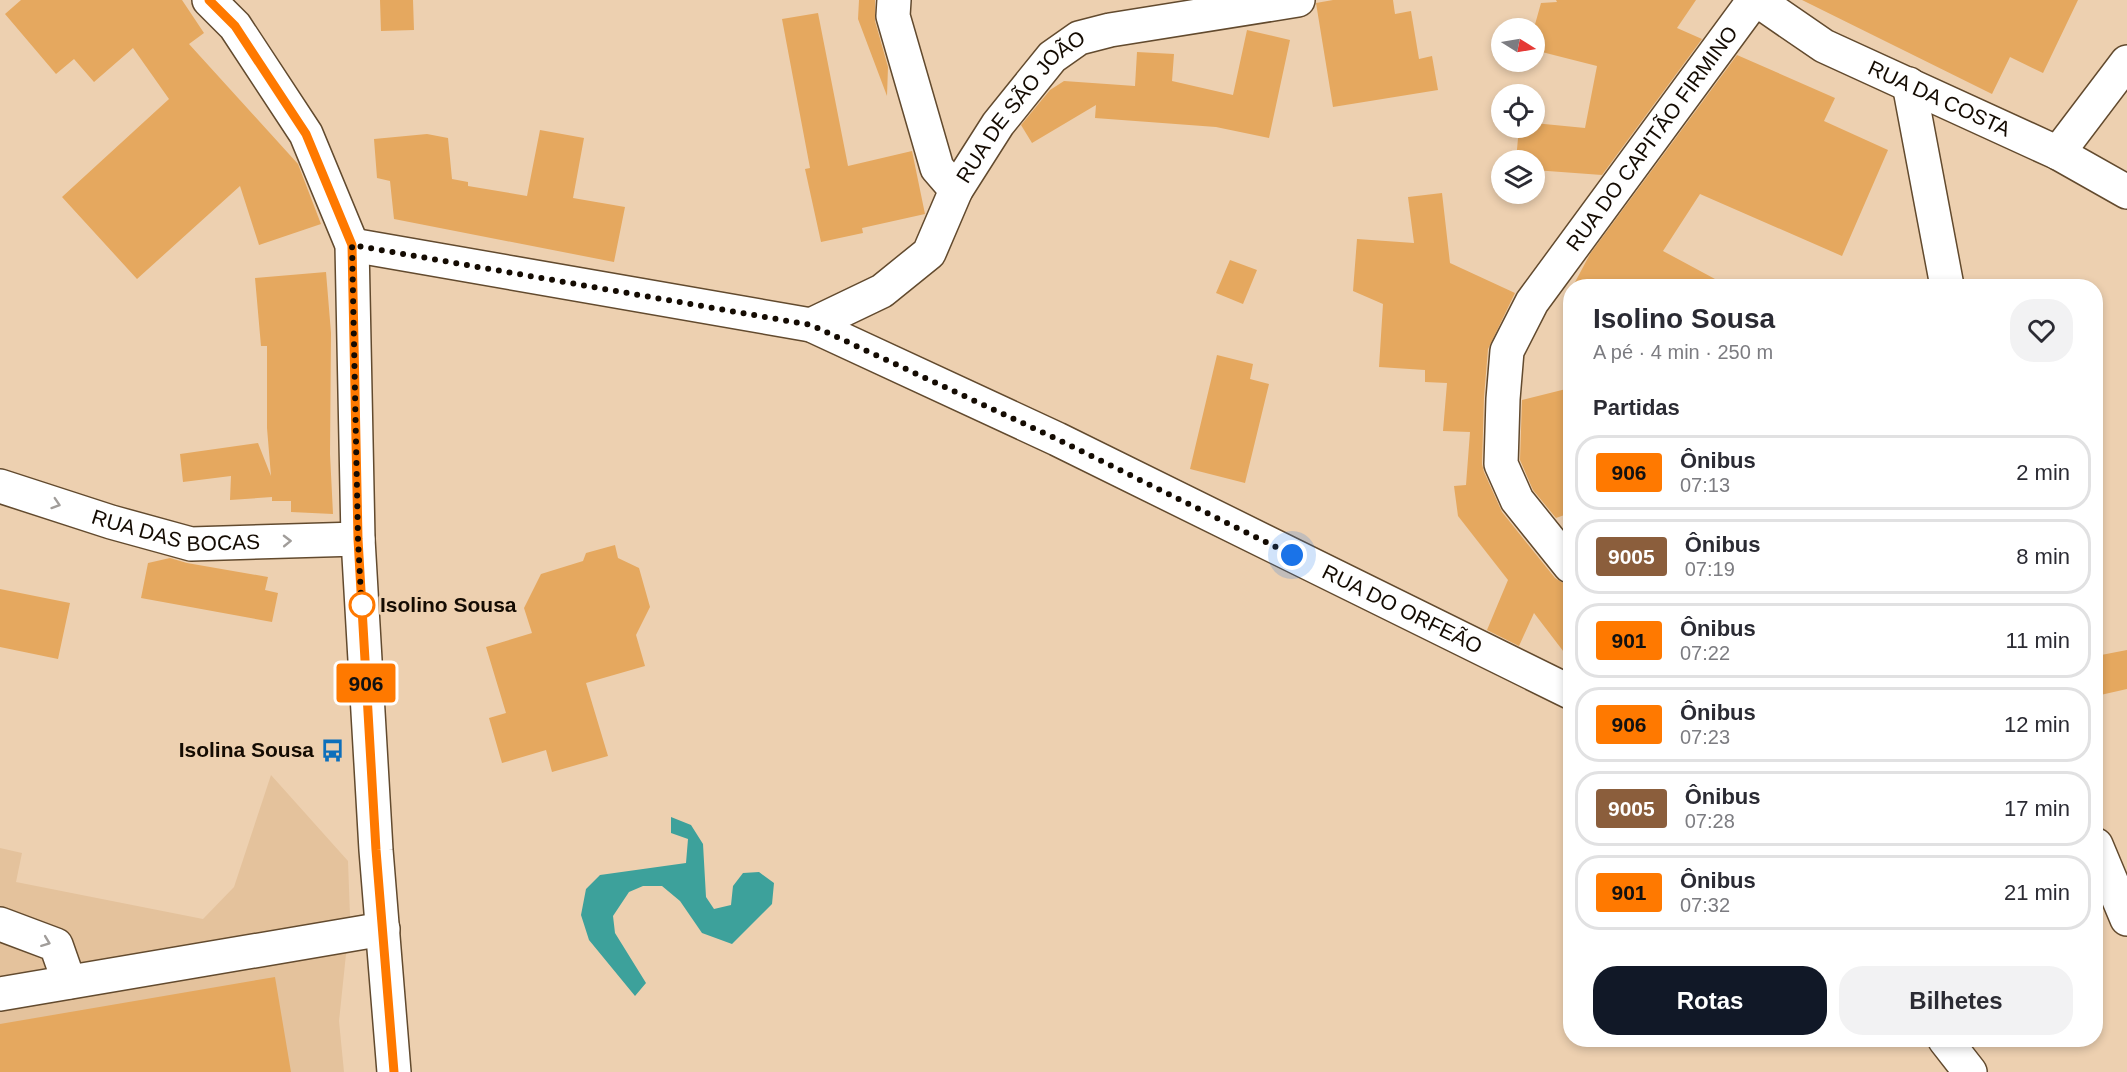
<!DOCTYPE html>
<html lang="pt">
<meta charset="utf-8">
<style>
:root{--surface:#fff;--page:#f2f2f3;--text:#2b2b33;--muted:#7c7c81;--line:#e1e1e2;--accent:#111827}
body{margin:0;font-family:Helvetica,sans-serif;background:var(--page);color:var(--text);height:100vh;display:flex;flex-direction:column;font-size:22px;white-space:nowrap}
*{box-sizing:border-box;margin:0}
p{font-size:20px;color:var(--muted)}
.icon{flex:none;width:33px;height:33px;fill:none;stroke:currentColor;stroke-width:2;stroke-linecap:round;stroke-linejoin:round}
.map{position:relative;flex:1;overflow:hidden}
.side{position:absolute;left:1563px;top:279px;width:540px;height:768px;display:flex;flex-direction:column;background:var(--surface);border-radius:24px;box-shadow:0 3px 9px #0003}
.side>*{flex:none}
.badge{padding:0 12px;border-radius:4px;font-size:21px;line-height:39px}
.needle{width:39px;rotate:101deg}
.tools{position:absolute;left:1491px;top:18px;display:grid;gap:12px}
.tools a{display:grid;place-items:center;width:54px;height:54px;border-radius:50%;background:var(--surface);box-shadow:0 3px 9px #0003;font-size:30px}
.you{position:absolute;width:30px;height:30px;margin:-15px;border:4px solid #fff;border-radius:50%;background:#1a73e8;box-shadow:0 0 0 9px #1a73e833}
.map>.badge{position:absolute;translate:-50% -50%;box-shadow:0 0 0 3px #fff}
h2{padding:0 30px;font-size:22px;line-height:54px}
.round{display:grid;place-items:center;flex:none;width:63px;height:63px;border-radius:24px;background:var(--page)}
.overview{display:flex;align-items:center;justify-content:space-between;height:102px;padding:0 30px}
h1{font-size:28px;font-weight:800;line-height:45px}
.button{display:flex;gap:12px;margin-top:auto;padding:12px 30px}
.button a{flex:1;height:69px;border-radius:24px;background:var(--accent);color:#fff;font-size:24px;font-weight:800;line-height:69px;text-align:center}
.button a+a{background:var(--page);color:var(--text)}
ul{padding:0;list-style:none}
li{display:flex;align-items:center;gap:18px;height:75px;margin:0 12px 9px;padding:0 18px;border:3px solid var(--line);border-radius:24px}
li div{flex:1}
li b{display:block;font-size:22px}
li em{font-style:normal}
li .badge{min-width:66px;font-weight:700;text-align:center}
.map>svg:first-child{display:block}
.built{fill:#e4c29c}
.water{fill:#3da19b}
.building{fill:#e5a85f}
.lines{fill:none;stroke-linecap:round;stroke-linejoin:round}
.minor-casing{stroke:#624a2e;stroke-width:36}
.minor{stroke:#fff;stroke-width:33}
.oneway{stroke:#a19d9a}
.line-casing{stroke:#fff;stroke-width:14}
.line{stroke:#ff7900;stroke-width:9}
.walk{stroke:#140b02;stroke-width:6;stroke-dasharray:0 10.8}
.stop-dot{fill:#fff;stroke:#ff7900;stroke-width:3}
.labels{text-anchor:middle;stroke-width:6;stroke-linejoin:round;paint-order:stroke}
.street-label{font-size:21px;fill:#140b02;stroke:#edd0b0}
.stop-label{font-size:21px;font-weight:bold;fill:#140b02;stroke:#edd0b0;text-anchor:start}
.poi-label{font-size:21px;font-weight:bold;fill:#140b02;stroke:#edd0b0;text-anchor:end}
</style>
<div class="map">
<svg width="2127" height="1072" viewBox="0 0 2127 1072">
<rect width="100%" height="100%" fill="#edd0b0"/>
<!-- built -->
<path class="built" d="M271,775L348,861L350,916L339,1021L344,1072H0V848L22,853L16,882L203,919L234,887Z"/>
<!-- water -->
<path class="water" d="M671,817L691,825L703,844L706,897L714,909L731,905L733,886L743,873L759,872L774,883L772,904L732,944L702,933L680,901L662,886H643L629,892L613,916L615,933L646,983L635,996L589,940L581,915L586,889L600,875L686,863L688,839L671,833Z"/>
<!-- building -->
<path class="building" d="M21,0H182L204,33L189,44L298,164L321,224L259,245L240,186L137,279L62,197L169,99L133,48L94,82L74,59L56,74L5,14Z
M380,0H413L414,30L381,31Z
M859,0H875V21L888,67L887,96L858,19Z
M1333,0H1393L1395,14L1411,11L1419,59L1432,56L1438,90L1333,107L1316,3Z
M1556,0H1696L1677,28L1702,39L1602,175L1534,170V160H1516L1519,128H1534V123L1585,128L1597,66L1534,50V28L1541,3L1557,2Z
M1802,0H2078L2043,73L2010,57L1992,94Z
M818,13L848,166L912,151L925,214L862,228L863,233L821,242L805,169L810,168L782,19Z
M1247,30L1290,40L1269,138L1216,127L1095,118L1096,105L1032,143L1021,125L1050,90L1064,81L1135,86L1137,52L1174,54L1172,81L1233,95Z
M1737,55L1835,98L1824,121L1888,150L1842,256L1700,194L1663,251L1728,286H1573L1590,254Z
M540,130L584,138L573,198L625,207L614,262L394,219L390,181L377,178L374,139L427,134L448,138L452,179L468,182V186L527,196Z
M1442,193L1450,263L1515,293L1488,349L1484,397L1482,464L1484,472L1502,512L1555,578L1563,583L1570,584V660L1534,613L1519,646L1487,630L1508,580L1458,516L1454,486L1466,485L1470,432L1443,431L1447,383L1425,382V370L1379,367L1383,304L1353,291L1357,239L1414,243L1408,197Z
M1230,260L1257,270L1243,304L1216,293Z
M326,272L331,333L330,454L333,514L291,512V501H272V497L230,500L231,476L183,482L180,454L258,443L271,476L267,428V346H261L255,278Z
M1217,355L1253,364L1250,379L1269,384L1245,483L1190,469Z
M1570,388V513L1556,518L1533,490L1520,460L1522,400Z
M615,545L618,558L639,568L650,607L636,635L645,666L586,683L608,756L552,772L546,750L502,763L489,718L506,713L486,647L532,633L524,608L541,574L583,561L586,553Z
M170,558L187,563L268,577L265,590L278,593L272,622L141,598L148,563Z
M0,589L70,603L58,659L0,647Z
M2127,650V689L2096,696V656Z
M275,977L291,1072H0V1024Z"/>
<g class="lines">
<defs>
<g id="minor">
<path d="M209,0L235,26L306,134L352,245L358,539L376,850L394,1072"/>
<path d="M894,0L893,16L937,168L956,190"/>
<path id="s1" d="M1757,0L1824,46L2058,153L2127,192"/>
<path d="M1909,84L1947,286"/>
<path d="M2058,153L2127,62"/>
<path id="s2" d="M352,245L811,325L1057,439L1570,692"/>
<path id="s3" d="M811,325L882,291L929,253L956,190L998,124L1052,57L1079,38L1110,30L1298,0"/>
<path id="s4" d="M0,486L111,522L191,544L358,539"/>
<path id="s5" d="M1570,566L1517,500L1501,464L1503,399L1507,351L1532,302L1754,0"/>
<path d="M2096,845L2127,919"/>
<path d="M0,924L56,945L69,982"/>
<path d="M0,994L383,929"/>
<path d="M1945,1040L1970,1072"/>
</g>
</defs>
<!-- minor casing -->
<use href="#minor" class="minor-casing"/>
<!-- minor -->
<use href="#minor" class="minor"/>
</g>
<!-- one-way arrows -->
<defs><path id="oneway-chevron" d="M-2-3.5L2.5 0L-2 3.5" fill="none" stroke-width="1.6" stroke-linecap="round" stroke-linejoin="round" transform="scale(1.5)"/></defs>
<g class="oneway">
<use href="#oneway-chevron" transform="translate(56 504) rotate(18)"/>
<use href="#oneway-chevron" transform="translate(287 541) rotate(-1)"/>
<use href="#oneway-chevron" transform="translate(46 942) rotate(21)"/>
</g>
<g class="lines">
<defs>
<path id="line" d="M209,0L235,26L306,134L352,245L358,539L376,850L394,1072"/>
</defs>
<!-- line casing -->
<use href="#line" class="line-casing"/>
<!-- line -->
<use href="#line" class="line"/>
<!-- walk -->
<path class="walk" d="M362,605V615L358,539L352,245L811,325L1057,439L1292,555"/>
</g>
<!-- icons -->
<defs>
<symbol id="bus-bare" viewBox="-9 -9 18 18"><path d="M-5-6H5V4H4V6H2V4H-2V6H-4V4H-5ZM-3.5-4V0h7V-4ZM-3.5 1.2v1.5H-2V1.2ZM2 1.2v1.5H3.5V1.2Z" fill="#0d6fbb" stroke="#edd0b0" stroke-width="2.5" paint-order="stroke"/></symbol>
</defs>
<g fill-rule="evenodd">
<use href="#bus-bare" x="316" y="734" width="33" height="33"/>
</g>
<!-- markers -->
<circle class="stop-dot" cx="362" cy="605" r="12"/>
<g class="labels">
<!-- street labels -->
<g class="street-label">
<text dy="7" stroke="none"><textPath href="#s1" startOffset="208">RUA DA COSTA</textPath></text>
<text dy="7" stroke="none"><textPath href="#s3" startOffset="314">RUA DE SÃO JOÃO</textPath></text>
<text dy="7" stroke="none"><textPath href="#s5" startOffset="495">RUA DO CAPITÃO FIRMINO</textPath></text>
<text dy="7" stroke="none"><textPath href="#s4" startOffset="183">RUA DAS BOCAS</textPath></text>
<text dy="7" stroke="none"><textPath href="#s2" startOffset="1122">RUA DO ORFEÃO</textPath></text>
</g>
<!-- stop labels -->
<g class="stop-label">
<text x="380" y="612">Isolino Sousa</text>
</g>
<!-- poi labels -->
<g class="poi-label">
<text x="314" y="757">Isolina Sousa</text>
</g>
</g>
</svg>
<div class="tools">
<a><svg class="needle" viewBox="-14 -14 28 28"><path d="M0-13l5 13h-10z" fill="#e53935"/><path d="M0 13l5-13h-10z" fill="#7c7c81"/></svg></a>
<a><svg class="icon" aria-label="locate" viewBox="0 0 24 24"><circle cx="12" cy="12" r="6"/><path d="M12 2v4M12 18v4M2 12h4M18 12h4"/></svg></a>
<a><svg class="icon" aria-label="layers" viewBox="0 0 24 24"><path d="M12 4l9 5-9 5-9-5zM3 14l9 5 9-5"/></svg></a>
</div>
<div class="you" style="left:1292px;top:555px"></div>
<b class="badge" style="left:366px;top:683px;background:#ff7900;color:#111">906</b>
<section class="side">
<div class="overview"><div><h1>Isolino Sousa</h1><p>A pé · 4 min · 250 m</p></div><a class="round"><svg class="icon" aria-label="heart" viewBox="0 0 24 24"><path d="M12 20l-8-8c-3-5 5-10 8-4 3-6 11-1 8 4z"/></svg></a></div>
<h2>Partidas</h2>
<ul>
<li><span class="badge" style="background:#ff7900;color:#111">906</span><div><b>Ônibus</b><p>07:13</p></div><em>2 min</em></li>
<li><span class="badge" style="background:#8b5e3c;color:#fff">9005</span><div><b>Ônibus</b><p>07:19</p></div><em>8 min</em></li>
<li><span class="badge" style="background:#ff7900;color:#111">901</span><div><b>Ônibus</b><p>07:22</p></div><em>11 min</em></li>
<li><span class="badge" style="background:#ff7900;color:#111">906</span><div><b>Ônibus</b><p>07:23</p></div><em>12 min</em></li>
<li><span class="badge" style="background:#8b5e3c;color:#fff">9005</span><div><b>Ônibus</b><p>07:28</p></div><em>17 min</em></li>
<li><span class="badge" style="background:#ff7900;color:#111">901</span><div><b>Ônibus</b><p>07:32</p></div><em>21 min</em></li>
</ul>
<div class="button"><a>Rotas</a><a>Bilhetes</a></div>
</section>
</div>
